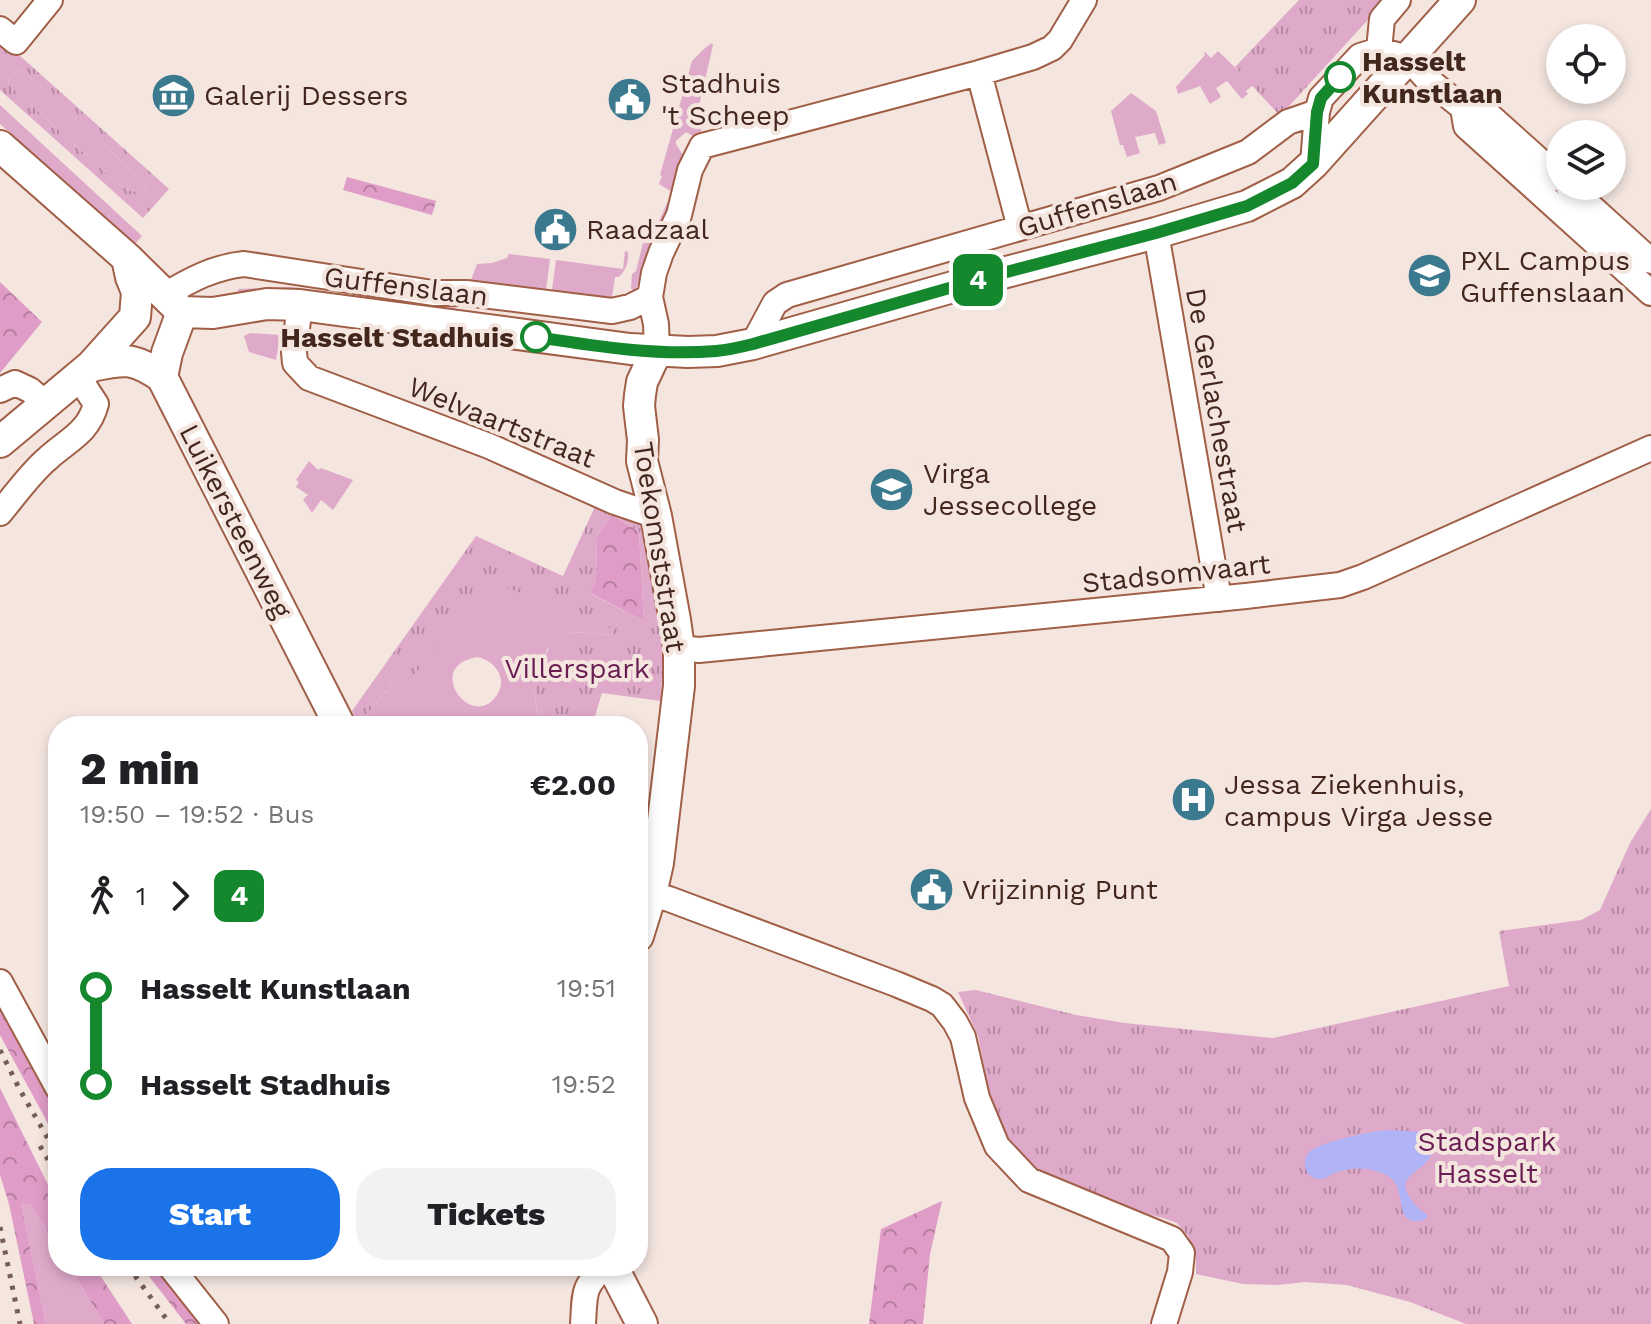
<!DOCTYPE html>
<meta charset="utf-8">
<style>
:root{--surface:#fff;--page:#f2f2f2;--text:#202124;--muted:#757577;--accent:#1a73e8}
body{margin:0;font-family:"Work Sans",sans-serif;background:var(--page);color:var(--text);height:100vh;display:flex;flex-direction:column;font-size:30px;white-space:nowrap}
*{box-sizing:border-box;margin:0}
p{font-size:26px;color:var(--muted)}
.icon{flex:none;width:44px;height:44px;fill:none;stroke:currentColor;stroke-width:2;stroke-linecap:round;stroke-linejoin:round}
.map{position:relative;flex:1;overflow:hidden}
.sheet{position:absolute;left:48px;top:716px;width:600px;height:560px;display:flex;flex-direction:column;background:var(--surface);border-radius:32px;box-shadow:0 4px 12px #0003}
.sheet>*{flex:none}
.badge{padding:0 16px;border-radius:12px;font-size:28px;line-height:52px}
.fabs{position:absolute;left:1546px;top:24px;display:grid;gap:16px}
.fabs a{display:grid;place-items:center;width:80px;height:80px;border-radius:50%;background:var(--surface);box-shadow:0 4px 12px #0003;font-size:40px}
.map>.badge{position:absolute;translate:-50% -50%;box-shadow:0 0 0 4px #fff}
.legs{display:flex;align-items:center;gap:12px;height:88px;padding:0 32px;font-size:26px}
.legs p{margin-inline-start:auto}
.head{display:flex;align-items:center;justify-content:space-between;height:136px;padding:0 32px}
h1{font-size:44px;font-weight:800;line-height:60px}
.action{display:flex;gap:16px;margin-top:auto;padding:16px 32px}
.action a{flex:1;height:92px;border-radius:32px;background:var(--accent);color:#fff;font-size:32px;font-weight:800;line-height:92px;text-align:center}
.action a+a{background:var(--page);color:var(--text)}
ul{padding:0 32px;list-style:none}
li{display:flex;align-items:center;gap:28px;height:96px;font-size:30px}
li i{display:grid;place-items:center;width:12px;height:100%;margin:0 10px;background:currentColor}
li i::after{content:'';width:20px;height:20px;margin:-10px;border:6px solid;border-radius:50%;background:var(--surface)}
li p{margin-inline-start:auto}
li:first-child i{background:linear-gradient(#0000 50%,currentColor 0)}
li:last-child i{background:linear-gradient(currentColor 50%,#0000 0)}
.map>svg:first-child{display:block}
.green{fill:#dfa9ca;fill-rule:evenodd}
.forest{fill:url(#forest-crowns)}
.park{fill:url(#park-tufts);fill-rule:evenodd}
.water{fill:#b0b3f6}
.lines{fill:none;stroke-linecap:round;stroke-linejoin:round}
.minor-casing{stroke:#a05f46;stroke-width:28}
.major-casing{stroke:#a05f46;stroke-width:34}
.minor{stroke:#fff;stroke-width:24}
.major{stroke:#fff;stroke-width:30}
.rail{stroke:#755d53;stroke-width:5;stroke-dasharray:4 8;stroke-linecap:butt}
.line-1-casing{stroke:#fff;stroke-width:18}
.line-1{stroke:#15882e;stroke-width:12}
.stop-1-dot{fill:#fff;stroke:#15882e;stroke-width:4}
.labels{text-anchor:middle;stroke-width:8;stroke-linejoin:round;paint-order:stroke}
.stop-label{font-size:28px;font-weight:bold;fill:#43271c;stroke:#f4e5df;text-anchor:start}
.poi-label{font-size:28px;fill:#43271c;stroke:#f4e5df;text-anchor:start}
.street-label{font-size:28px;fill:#43271c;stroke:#f4e5df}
.park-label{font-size:28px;fill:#6a1d53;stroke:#f4e5df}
</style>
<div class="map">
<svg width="1651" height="1324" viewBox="0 0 1651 1324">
<defs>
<pattern id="forest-crowns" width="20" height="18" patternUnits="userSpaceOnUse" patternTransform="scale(2)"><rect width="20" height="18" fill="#df9cc6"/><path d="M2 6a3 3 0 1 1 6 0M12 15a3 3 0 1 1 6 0" fill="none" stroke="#b67fa0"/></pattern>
<pattern id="park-tufts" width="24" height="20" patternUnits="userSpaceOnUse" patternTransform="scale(2)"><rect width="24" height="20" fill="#dfa9ca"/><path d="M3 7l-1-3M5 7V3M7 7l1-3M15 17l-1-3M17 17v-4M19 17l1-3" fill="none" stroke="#b68aa3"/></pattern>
</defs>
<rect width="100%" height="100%" fill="#f4e5df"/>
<!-- green -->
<path class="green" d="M712,43L713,45L699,106L702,124L701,132L693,136L686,132L676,141V144L683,155L684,162L662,233L648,253L643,265L635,293L631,288L632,274L636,271L645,235L650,236L651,227L656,228L672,192L659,184L662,176L660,175L692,61L705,48Z
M1218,51L1253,85L1246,91L1248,94L1242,99L1227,81L1216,88L1221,97L1210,104L1200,86L1178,94L1176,87L1205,55L1204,53L1205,52L1211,58Z
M16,71L26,73L144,182L146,190L144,194L130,191L118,184L9,85L8,79Z
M1131,93L1156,111L1166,143L1159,145L1155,133L1135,137L1140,153L1127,157L1123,145H1120L1111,111Z
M0,105L142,236L134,245L0,124Z
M625,251L628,252C629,262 626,270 619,277H615L612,298L552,290L556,260L623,269Z
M509,254L550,259L546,290L471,280L477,264L492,263L507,258Z
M290,287L437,306L448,303L457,309L581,326V331L238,296V289Z
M250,333L280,335L276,360L249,352L244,336Z
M309,461L318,470L321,468L353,480L333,510L321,500L312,513L303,499L308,495L296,487L299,482L296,480Z
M471,571L612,625L613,621L617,624L611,635L574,632L565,634L547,649L543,665L534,684L537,715L533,721L526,726H364L361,721L393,683L396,686ZM478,657C495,661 508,678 497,695C472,733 422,665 478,657Z
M21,1203H31L58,1248V1266H69L104,1324H46Z"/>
<!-- forest -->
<path class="forest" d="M347,177L436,201L432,215L343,190Z
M0,282L42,322L0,373Z
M612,515L639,531L644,621L590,593L596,579L597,536Z
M0,997L58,1106V1142L0,1035Z
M0,1088L58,1205V1248L31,1204L21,1203L46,1324H34L9,1204L0,1175Z
M942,1201L930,1254L923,1324H869L881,1229Z
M69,1266H94L132,1324H104Z
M141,1266H161L206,1324H186Z"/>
<!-- park -->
<path class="park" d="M1299,0H1386L1280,116L1235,67Z
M0,38L169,189L143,218L0,90ZM16,71L26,73L144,182L146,190L144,193L130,191L118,184L9,85L8,79Z
M598,500L647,525L663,652L661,701L602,693L592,726H526L533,721L537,715L534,684L551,642L557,636L574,632L611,635L617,624L613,622L609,629L556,606L554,607C539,601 500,581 487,587C478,591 472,605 467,612L460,614L438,646L403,688L392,684L361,721L364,726H360L352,711L476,536L563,576ZM613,515L639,531L644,621L591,594L596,579L597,536Z
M1651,809V1324H1466L1410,1302L1347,1285L1305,1282L1278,1285L1243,1284L1196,1274V1254L1188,1236L1177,1223L1163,1218L1095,1200L1047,1178L1009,1143L992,1106L978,1036L958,992L976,990L1076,1015L1125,1023L1273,1038L1509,986L1499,931L1581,920L1600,910L1630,843Z"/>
<!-- water -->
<path class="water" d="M1388,1130L1423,1132L1433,1140C1433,1147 1433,1153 1429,1159C1418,1174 1393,1177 1413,1202C1417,1208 1423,1211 1428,1216L1424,1220C1390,1228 1410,1189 1388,1176C1373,1167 1350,1166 1335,1173C1329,1175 1324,1180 1318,1179C1306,1177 1302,1165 1307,1155C1314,1142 1373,1131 1388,1130Z"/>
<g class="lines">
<defs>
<path id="minor" d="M0,29L16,42L50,0
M1379,50L1382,19L1398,0
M979,73L1020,228
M1463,108L1466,126L1651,293
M1313,164L1317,112L1321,98L1360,56L1379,50L1408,58L1426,78L1463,108L1482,109L1560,179
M1568,186L1651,261
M1156,233L1219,599
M165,295C190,280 214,267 244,264L433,293H466L612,311L630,307L650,297
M300,305L294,352L295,363L309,378L489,446L615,502L656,516
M753,344L775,303L787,295L1159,188L1248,152L1288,122L1317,112
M657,350L656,324L650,297L654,273L661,253L679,215L690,170L702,146L979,73L1033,57L1052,48L1060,40L1084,0
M0,390L15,383L30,390L45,403
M0,513C15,495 29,475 46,460C67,440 88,434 96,404L79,378
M679,648L699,650L1246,596L1340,585L1363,577L1651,448
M651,894L669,899L896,984L932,999L942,1005L955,1022L963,1037L977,1098L997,1146L1029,1180L1172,1239L1182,1253L1180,1272L1164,1324
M0,982L58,1088
M170,1266L216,1324
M583,1324C585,1293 582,1288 605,1266"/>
<path id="major" d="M0,146L127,258L182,312
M182,312L213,313L267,304L300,305L630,349L688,352L717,351L753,344L995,275L1156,233L1247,206L1292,183L1313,164L1460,0
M182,312L167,353L162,377L340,726
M91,366C125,359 133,357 162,377
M0,442L91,366L135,317L137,292L131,277L127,258
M638,936L651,894L658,863L679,686V648L675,620L656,516L642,461L643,440L639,406L640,395L642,382L657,350
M612,1266L642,1324"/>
</defs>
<!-- minor casing -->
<use href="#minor" class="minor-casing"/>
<!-- major casing -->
<use href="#major" class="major-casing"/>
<!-- minor -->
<use href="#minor" class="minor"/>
<!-- major -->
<use href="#major" class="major"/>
<!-- rail -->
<path class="rail" d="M0,1050L20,1090L58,1156
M40,1146L58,1177
M0,1227L20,1324
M128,1266L170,1324"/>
</g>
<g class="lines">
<defs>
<path id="line-1" d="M536,337C594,346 656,356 716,351C728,350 741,347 753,344L995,275L1156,233L1247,206L1292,183L1313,164L1317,112L1321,98L1340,77"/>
</defs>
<!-- line-1 casing -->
<use href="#line-1" class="line-1-casing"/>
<!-- line-1 -->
<use href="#line-1" class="line-1"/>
</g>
<!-- icons -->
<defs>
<symbol id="museum-disc" viewBox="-11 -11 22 22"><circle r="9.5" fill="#3b7a8e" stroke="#f4e5df"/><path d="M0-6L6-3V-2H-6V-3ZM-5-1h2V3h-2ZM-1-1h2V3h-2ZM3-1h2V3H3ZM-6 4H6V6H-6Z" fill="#fff"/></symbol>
<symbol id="civic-disc" viewBox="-11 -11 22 22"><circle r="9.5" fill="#3b7a8e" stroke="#f4e5df"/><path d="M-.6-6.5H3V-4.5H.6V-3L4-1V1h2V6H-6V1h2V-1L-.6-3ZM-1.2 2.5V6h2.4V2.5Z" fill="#fff"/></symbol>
<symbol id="university-disc" viewBox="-11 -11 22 22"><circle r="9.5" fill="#3b7a8e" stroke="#f4e5df"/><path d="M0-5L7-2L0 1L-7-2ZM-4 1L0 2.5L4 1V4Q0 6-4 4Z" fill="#fff"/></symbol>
<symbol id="school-disc" viewBox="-11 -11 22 22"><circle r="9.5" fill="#3b7a8e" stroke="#f4e5df"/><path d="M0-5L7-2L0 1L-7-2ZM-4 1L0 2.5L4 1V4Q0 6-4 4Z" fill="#fff"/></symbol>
<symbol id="hospital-disc" viewBox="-11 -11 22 22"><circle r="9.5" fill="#3b7a8e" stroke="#f4e5df"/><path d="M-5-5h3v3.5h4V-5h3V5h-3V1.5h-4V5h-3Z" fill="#fff"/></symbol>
</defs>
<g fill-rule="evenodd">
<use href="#museum-disc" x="148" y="70" width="51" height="51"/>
<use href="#civic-disc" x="604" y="74" width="51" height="51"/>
<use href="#civic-disc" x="530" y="204" width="51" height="51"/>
<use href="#university-disc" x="1404" y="250" width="51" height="51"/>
<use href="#school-disc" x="866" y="464" width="51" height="51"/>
<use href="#hospital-disc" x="1168" y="774" width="51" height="51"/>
<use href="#civic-disc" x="906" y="864" width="51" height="51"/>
</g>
<!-- markers -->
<g class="stop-1-dot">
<circle cx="1340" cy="77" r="14"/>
<circle cx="536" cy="337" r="14"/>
</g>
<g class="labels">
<!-- stop labels -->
<g class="stop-label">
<text x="1362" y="71">Hasselt<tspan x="1362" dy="32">Kunstlaan</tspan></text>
<text x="514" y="347" text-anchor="end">Hasselt Stadhuis</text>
</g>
<!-- poi labels -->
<g class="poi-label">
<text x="661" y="93">Stadhuis<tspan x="661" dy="32">'t Scheep</tspan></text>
<text x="204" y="105">Galerij Dessers</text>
<text x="586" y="239">Raadzaal</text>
<text x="1460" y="270">PXL Campus<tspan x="1460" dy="32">Guffenslaan</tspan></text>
<text x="923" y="483">Virga<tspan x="923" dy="32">Jessecollege</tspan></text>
<text x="1224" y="794">Jessa Ziekenhuis,<tspan x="1224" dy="32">campus Virga Jesse</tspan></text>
<text x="962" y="899">Vrijzinnig Punt</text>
</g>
<!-- street labels -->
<g class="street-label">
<text transform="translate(1097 204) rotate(-17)" y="10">Guffenslaan</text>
<text transform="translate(406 286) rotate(7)" y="10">Guffenslaan</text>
<text transform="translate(1217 410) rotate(80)" y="10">De Gerlachestraat</text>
<text transform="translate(502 422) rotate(22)" y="10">Welvaartstraat</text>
<text transform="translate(236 521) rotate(63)" y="10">Luikersteenweg</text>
<text transform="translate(660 547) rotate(81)" y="10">Toekomststraat</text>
<text transform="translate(1176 573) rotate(-6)" y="10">Stadsomvaart</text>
</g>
<!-- park labels -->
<g class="park-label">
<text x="577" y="678">Villerspark</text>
<text x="1487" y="1151">Stadspark<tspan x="1487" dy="32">Hasselt</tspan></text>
</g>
</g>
</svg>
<div class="fabs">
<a><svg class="icon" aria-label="locate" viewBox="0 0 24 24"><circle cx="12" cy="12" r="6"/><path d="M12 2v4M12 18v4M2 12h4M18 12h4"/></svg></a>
<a><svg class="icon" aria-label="layers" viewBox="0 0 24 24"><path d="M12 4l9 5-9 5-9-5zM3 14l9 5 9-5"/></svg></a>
</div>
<b class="badge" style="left:978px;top:280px;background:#15882e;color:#fff">4</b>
<section class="sheet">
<div class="head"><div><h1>2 min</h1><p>19:50 – 19:52 · Bus</p></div><b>€2.00</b></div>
<div class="legs"><svg class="icon" aria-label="walk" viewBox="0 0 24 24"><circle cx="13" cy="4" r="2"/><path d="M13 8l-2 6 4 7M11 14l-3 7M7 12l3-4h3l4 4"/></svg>1<svg class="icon" aria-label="forward" viewBox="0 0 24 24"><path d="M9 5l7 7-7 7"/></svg><b class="badge" style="background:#15882e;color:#fff">4</b></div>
<ul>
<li><i style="color:#15882e"></i><b>Hasselt Kunstlaan</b><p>19:51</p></li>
<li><i style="color:#15882e"></i><b>Hasselt Stadhuis</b><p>19:52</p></li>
</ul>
<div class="action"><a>Start</a><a>Tickets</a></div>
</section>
</div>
